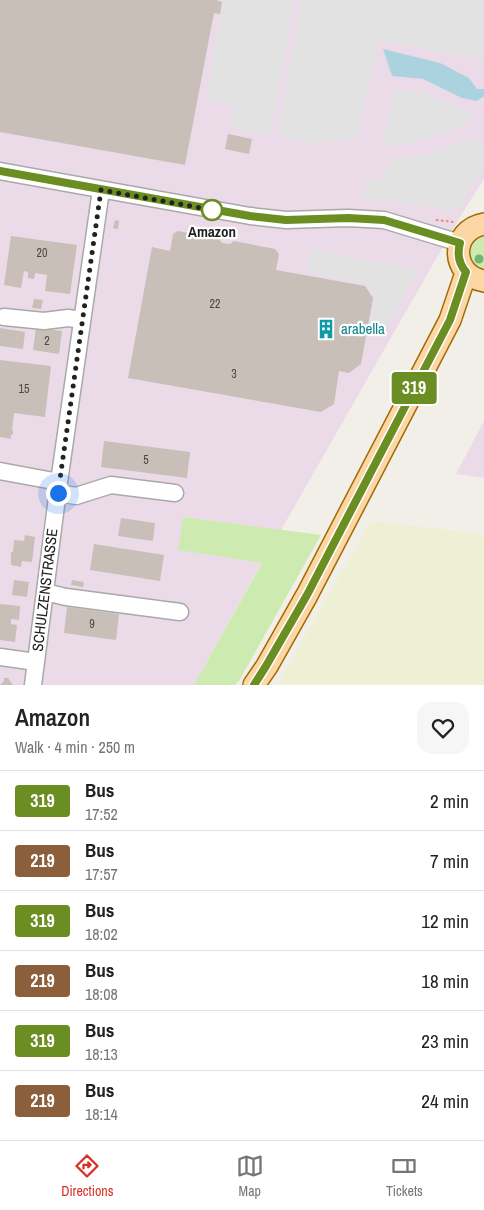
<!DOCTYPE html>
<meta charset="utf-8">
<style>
:root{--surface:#fff;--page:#f6f6f6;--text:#222;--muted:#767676;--line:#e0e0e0;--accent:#d93025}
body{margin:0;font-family:"Archivo Narrow",sans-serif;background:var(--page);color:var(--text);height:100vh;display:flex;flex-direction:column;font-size:19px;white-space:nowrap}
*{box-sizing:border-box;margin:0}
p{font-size:16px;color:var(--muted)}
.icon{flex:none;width:28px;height:28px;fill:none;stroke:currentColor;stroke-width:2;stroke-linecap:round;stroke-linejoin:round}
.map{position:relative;height:685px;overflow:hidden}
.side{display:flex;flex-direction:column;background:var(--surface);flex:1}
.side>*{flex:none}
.badge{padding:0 10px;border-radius:4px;font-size:18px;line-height:32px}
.you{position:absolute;width:25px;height:25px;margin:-12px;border:4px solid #fff;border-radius:50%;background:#1a73e8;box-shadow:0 0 0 8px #1a73e833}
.map>.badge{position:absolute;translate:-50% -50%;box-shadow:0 0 0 2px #fff}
.round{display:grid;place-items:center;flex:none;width:52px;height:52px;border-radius:15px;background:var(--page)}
.summary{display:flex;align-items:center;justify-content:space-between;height:85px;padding:0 15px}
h1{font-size:24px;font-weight:600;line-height:38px}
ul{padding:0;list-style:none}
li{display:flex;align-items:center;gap:15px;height:60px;padding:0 15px;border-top:1px solid var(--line)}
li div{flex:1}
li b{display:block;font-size:19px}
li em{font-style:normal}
li .badge{min-width:55px;font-weight:700;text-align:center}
.menu{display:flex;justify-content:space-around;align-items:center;height:70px;border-top:1px solid var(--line);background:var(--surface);font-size:14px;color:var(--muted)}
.menu a{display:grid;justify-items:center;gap:2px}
.menu .on{color:var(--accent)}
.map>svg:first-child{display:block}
.industrial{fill:#ebdbe8}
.farmland{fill:#eef0d5}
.grass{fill:#cdebb0}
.parking{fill:#e2e2e2}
.water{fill:#aad3df}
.building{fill:#c7bfb8}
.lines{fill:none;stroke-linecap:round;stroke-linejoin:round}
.minor-casing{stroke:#a9a9a9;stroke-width:19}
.major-casing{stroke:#a06b00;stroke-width:24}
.path{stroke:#fa8072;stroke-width:2;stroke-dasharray:2.5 2.5;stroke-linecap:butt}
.minor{stroke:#fff;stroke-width:16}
.major{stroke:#fcd6a4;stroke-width:21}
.tree{fill:#74b475}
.line-casing{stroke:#fff;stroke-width:11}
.line{stroke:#6b8e23;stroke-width:8}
.walk{stroke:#222;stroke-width:5;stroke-dasharray:0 9}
.stop-dot{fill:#fff;stroke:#6b8e23;stroke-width:2.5}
.labels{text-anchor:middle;stroke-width:4.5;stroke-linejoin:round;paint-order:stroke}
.number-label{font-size:12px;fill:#4b4948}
.stop-label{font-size:15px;font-weight:bold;fill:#222;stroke:#fff}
.culture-label{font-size:15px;fill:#0d838f;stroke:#fff;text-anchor:start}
.street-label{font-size:15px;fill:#222;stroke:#fff}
</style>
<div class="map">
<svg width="484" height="685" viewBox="0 0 484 685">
<rect width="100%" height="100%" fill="#f2efe9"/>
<!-- industrial -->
<path class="industrial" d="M0,0H484V179L460,217L281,530L183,517L179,550L262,562L194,685H0Z
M484,421V478L456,474Z"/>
<!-- farmland -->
<path class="farmland" d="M371,521L484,534V685H277Z"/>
<!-- grass -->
<path class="grass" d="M484,230V275L476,272L465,246Z
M183,517L321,535L239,681L235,685H194L262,563L178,550Z"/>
<!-- parking -->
<path class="parking" d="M223,0H295L271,136L232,127L235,106L206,100Z
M301,0H484V60L378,40L357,139L314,143L277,136Z
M397,88L425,94L473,114L466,124L428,138L395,146L380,147Z
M468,137L484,145V166L460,207L447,210L412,204L361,198L368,178L380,181L392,159L422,156L455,144Z
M311,249L419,270L384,333L368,329L375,298L365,284L307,273Z"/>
<!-- water -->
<path class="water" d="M383,49L440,63L469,78L477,89H484V96L477,101L462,98L423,79L392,76Z"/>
<!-- building -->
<path class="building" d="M0,0H216L222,2L220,14L214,13L185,165L0,132Z
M228,134L252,139L249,154L225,149Z
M115,220L119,221L118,229L113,228Z
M178,231L219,239L222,243L230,244L234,241L275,249L279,254L276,270L365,286L373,298L361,364L349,373L339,371L334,404L321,412L128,378L152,247L170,251L173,234Z
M11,236L77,245L70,294L45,291L47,275L35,273L34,279L28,278V272L24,271L21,288L4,285Z
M34,299L43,300L41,309L32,308Z
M0,328L25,332L23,349L0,346Z
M36,328L62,331L59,354L33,350Z
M0,360L51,366L45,417L14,413L12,431H13V435L11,434V439L0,437Z
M104,441L190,452L187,478L101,467Z
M121,518L155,523L153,541L118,536Z
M25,535L35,537L32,562L22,561L21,567L11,565V552H13L14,540L24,541Z
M94,544L164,555L160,581L90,570Z
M14,580L29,582L27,597L12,595Z
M72,580L84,582L83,587L71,585Z
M0,604L20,606L19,620L11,619V624L17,625L15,642L0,640Z
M67,607L119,614L116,640L64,633Z
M4,678H8L13,685H0L4,681Z"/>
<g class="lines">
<defs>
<path id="minor" d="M0,171L250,216L286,220L348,218L384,220L460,243
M4,317L44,321L68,318L82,320
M0,471L59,482
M58,493L76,496L111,485L175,493
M45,592L66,597L180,612
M0,657L36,662
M33,685L59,482L101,190"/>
<path id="major" d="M484,224C450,230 450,275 484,281
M254,685L267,666L307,595L450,320L466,273"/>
</defs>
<!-- minor casing -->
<use href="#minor" class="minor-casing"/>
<!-- major casing -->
<use href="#major" class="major-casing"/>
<!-- path -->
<path class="path" d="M436,220L454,222"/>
<!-- minor -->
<use href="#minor" class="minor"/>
<!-- major -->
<use href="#major" class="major"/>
</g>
<!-- trees -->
<circle class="tree" cx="479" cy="259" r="4.5"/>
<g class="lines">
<defs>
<path id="line" d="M0,171L250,216L286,220L348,218L384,220L460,243C457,254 459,264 466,272L450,320L307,595L266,666L254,685"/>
</defs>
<!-- line casing -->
<use href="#line" class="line-casing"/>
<!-- line -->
<use href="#line" class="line"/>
<!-- walk -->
<path class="walk" d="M58,493L101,190L213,210H212"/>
</g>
<!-- icons -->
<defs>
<symbol id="building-bare" viewBox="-9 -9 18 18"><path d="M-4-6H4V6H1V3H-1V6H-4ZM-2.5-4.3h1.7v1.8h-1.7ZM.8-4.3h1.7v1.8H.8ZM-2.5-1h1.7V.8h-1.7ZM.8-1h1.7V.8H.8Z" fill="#0f9aa8" stroke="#fff" stroke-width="2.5" paint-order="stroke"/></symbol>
</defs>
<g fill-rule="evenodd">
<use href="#building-bare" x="312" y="315" width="28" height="28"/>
</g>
<!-- markers -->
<circle class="stop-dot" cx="212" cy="210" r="10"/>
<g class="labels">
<!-- number labels -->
<g class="number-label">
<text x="42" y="257">20</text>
<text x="215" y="308">22</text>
<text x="47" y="345">2</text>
<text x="234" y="378">3</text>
<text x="24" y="393">15</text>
<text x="146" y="464">5</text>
<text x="92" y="628">9</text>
</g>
<!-- stop labels -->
<g class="stop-label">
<text x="212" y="237">Amazon</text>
</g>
<!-- culture labels -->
<g class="culture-label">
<text x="341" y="334">arabella</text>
</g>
<!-- street labels -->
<g class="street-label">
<text transform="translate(45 590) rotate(-83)" y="5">SCHULZENSTRASSE</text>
</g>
</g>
</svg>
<div class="you" style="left:58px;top:493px"></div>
<b class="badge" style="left:414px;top:388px;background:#6b8e23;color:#fff">319</b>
</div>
<section class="side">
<div class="summary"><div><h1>Amazon</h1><p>Walk · 4 min · 250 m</p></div><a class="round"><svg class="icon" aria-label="heart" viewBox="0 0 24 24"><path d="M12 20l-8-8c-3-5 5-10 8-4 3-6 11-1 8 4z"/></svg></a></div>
<ul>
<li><span class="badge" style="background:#6b8e23;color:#fff">319</span><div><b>Bus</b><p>17:52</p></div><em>2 min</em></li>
<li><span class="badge" style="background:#8b5e3c;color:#fff">219</span><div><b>Bus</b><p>17:57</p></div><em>7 min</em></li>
<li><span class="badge" style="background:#6b8e23;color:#fff">319</span><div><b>Bus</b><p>18:02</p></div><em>12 min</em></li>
<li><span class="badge" style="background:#8b5e3c;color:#fff">219</span><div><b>Bus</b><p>18:08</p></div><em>18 min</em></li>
<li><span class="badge" style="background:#6b8e23;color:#fff">319</span><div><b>Bus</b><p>18:13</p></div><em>23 min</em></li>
<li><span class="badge" style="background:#8b5e3c;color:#fff">219</span><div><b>Bus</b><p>18:14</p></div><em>24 min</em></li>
</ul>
</section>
<nav class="menu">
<a class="on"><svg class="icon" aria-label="directions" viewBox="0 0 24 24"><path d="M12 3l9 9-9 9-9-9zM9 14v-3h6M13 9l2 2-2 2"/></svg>Directions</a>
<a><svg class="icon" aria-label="map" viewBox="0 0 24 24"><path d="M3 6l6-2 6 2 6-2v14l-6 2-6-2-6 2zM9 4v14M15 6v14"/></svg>Map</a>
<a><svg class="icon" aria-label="tickets" viewBox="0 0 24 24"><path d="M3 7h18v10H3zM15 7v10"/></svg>Tickets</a>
</nav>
